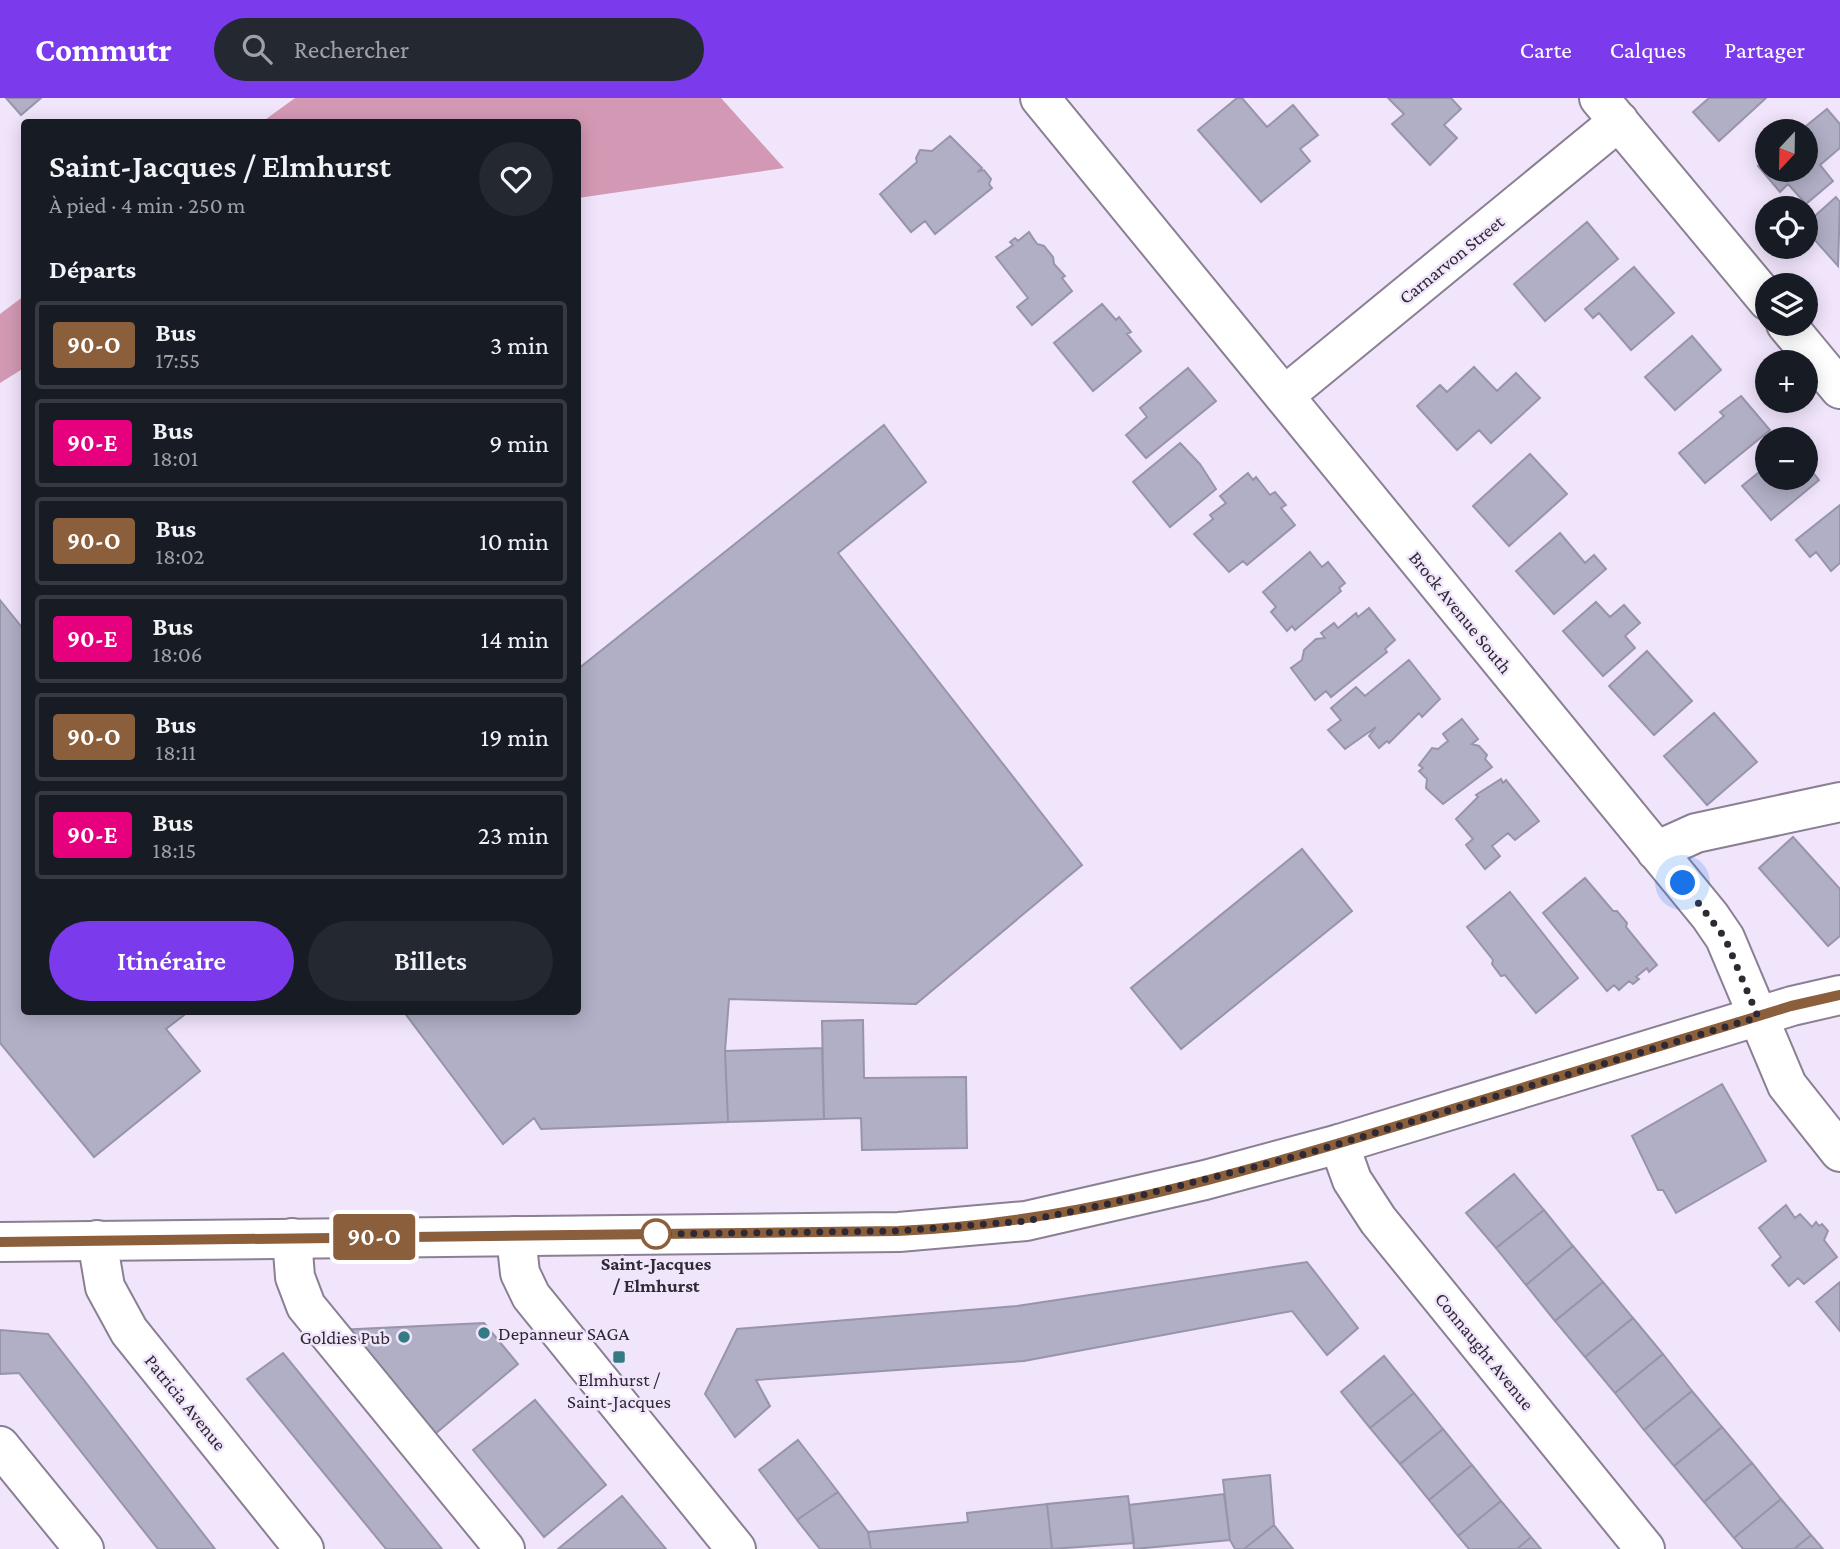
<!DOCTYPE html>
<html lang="fr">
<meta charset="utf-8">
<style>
:root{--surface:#171b24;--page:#242831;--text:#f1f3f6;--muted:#9ea1a6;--line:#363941;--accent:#7c3aed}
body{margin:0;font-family:"Crimson Pro",serif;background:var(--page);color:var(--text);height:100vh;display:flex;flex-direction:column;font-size:26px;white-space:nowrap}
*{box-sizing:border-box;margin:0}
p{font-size:23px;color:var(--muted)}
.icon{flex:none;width:38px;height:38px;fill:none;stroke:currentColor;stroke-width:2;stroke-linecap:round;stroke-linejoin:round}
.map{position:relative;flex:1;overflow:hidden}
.sheet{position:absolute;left:21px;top:21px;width:560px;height:896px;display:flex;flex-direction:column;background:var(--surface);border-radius:7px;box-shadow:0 4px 18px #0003}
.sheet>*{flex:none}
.badge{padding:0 14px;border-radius:5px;font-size:24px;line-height:46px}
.needle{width:46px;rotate:202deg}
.controls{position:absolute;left:1755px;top:21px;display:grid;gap:14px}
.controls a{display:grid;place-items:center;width:63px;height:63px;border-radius:50%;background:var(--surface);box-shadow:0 4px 18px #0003;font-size:35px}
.you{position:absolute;width:35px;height:35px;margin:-18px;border:5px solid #fff;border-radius:50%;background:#1a73e8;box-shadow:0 0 0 10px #1a73e833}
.map>.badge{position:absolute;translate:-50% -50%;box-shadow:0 0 0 4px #fff}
h2{padding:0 28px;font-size:26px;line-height:63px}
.round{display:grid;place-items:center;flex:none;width:74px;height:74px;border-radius:37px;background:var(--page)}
.head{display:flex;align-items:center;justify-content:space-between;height:119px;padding:0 28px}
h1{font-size:33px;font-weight:600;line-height:52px}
.primary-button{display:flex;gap:14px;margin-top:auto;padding:14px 28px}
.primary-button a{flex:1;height:80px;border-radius:42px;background:var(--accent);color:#fff;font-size:28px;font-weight:600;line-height:80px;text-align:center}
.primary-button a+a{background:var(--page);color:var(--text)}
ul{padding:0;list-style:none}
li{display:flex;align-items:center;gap:21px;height:88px;margin:0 14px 10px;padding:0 14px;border:4px solid var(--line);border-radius:7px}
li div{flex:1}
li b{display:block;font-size:26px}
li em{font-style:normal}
li .badge{min-width:77px;font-weight:700;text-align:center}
header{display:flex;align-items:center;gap:42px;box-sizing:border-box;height:98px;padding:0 35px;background:var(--accent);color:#fff}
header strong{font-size:33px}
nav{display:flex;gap:38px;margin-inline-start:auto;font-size:24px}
.search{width:490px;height:63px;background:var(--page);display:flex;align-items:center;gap:18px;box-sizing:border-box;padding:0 24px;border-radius:38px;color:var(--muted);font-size:26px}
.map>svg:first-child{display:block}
.forest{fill:#d399b4}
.building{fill:#b1afc6;stroke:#9794ab;stroke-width:2}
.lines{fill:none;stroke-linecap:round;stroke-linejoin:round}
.minor-casing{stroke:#8a7f93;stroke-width:42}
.major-casing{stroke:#8a7f93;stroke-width:42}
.minor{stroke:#fff;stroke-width:38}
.major{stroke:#fff;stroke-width:38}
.line-casing{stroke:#fff;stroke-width:16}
.line{stroke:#8b5e3c;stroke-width:10}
.walk{stroke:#2e2932;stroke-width:7;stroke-dasharray:0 12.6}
.stop-dot{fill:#fff;stroke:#8b5e3c;stroke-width:3.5}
.poi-dot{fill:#337a85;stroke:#f1e5fc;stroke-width:2.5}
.labels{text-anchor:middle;stroke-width:5;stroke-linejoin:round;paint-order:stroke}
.street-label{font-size:19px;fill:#2e2932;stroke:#f1e5fc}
.stop-label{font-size:19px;font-weight:bold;fill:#2e2932;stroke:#f1e5fc}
.poi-label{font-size:19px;fill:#2e2932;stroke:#f1e5fc;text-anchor:start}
</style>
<header>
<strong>Commutr</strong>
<div class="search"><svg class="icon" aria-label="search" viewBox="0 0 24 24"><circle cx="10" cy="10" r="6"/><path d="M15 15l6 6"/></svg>Rechercher</div>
<nav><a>Carte</a><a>Calques</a><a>Partager</a></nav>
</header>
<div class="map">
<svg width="1840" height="1451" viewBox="0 0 1840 1451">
<rect width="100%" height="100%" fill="#f1e5fc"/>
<!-- forest -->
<path class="forest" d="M295,0H721L784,70L578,100V24H262Z
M24,198V270L0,285V216Z"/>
<!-- building -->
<path class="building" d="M6,0H41L21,17Z
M1237,0H1242L1267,29L1293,7L1318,37L1300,51L1310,63L1261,104L1198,32Z
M1388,0H1451L1461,11L1444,27L1457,40L1430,67L1392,26L1404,16Z
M1709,0H1766L1719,43L1693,14Z
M1827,11L1840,26V50L1820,67L1833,83L1806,106L1788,86L1780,94L1758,68L1768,61V72H1806V33H1800Z
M950,38L982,70L979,73L984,72L991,81L989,86L992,90L935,136L925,123L911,134L880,96L917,64L916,60L920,52L932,53Z
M1836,99L1840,104L1838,168L1806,132V126Z
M1587,124L1618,161L1545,223L1514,186Z
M1029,134L1037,146L1044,148L1053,159L1054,166L1065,178L1062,180L1072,193L1032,227L1017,209L1028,200L996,159L1013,147L1010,144L1015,140L1018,143Z
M1634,169L1674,215L1631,252L1599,215L1593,220L1585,211Z
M1102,206L1116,222L1119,219L1131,234L1127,236L1141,253L1093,293L1054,245Z
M1692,238L1721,272L1675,312L1645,279Z
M1474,269L1497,293L1516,275L1540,300L1491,345L1479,332L1457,352L1417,308L1440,287L1447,294Z
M1188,270L1216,303L1146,360L1126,337L1147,319L1140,310Z
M1741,298L1770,332L1705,385L1679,355L1724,318L1720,314Z
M884,327L926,384L838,455L1082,767L916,906L729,901L725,953L728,1024L541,1031L534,1020L503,1046L404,914H578V571Z
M1180,345L1200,366L1216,391L1170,429L1133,384Z
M1530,356L1567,396L1509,448L1473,408Z
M1806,366L1819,382L1771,422L1742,388L1768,367V380H1806Z
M1248,375L1253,382L1256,379L1270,397L1275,394L1286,407L1281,410L1295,427L1247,467L1243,463L1229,474L1194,436L1213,421L1210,417L1226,405L1220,398Z
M1840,407V465L1831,473L1816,454L1810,459L1796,442Z
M1560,435L1585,465L1594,457L1606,471L1554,516L1516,473Z
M1310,454L1322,469L1328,464L1345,485L1339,490L1341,493L1295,532L1292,528L1287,533L1271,514L1276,509L1263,494Z
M0,502L24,532V914H188L166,931L200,973L94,1059L0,945Z
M1596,504L1610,519L1624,507L1640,525L1625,538L1635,550L1603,578L1563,533Z
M1369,510L1395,542L1385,551L1387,554L1331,599L1326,593L1315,602L1291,570L1302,562L1304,552L1316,541L1325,540L1321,535L1334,525L1338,530L1356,515L1358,519Z
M1647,553L1692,603L1654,637L1609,588Z
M1409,562L1440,601L1422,619L1419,615L1389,645L1387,643L1379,650L1369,638L1376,629L1345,651L1328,632L1341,622L1331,610L1356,589L1365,598Z
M1714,615L1757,664L1707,707L1664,658Z
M1462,621L1478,641L1472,646L1479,648L1487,657L1485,661L1492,669L1443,706L1426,690L1427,681L1419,673L1423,670L1419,667L1432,650L1438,651L1448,643L1443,636Z
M1501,681L1503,685L1506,682L1539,723L1515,742L1508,735L1492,748L1500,758L1485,771L1466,747L1473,741L1456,721L1478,699L1476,697Z
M1793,739L1840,791V838L1828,848L1759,770Z
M1302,751L1352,813L1181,951L1131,890Z
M1585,780L1613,813H1617L1627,825L1626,829L1657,867L1649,874L1647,870L1636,879L1639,881L1633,886L1629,883L1619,892L1614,887L1607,893L1543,815Z
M1510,794L1578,880L1536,915L1505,877L1501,878L1492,866L1493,862L1467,829Z
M863,922L864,980L966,979L967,1050L862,1052L861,1020L824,1021L822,923Z
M822,950L824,1021L728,1024L725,953Z
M1722,986L1766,1063L1676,1115L1663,1092H1658L1632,1038Z
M1514,1076L1544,1112L1496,1150L1466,1115Z
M1786,1107L1795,1120L1800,1116L1812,1129L1816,1124L1819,1128L1822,1126L1828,1133L1824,1142L1837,1159L1804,1186L1798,1180L1789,1188L1772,1167L1781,1159L1759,1130Z
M1544,1112L1573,1148L1526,1187L1496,1150Z
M1573,1148L1603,1184L1555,1223L1526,1187Z
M1307,1164L1358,1230L1327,1257L1292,1213L1024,1263L756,1282L770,1308L735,1339L705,1296L737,1231L1017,1208Z
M1603,1184L1633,1220L1585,1259L1555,1223Z
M1840,1184V1233L1816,1204Z
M1633,1220L1663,1256L1615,1295L1585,1259Z
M484,1225L518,1266L429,1341L338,1232Z
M0,1232L48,1236L215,1451H158L19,1275L0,1276Z
M283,1255L442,1451H386L247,1281Z
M1663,1256L1692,1293L1644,1332L1615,1295Z
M1384,1258L1414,1295L1370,1330L1341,1294Z
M1692,1293L1722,1329L1674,1368L1644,1332Z
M1414,1295L1443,1331L1400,1366L1370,1330Z
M535,1302L606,1387L544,1439L473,1352Z
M1722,1329L1752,1365L1704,1404L1674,1368Z
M1443,1331L1472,1367L1429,1402L1400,1366Z
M798,1342L838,1394L797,1422L759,1372Z
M1752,1365L1781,1401L1734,1440L1704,1404Z
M1472,1367L1501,1403L1458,1438L1429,1402Z
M1270,1377L1274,1427L1244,1451H1235L1230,1442L1223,1382Z
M838,1394L868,1434L871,1451H820L797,1422Z
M1224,1396L1230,1442L1134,1451L1129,1407Z
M622,1398L666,1451H558Z
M1128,1398L1134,1445L1052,1451L1047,1406Z
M1781,1401L1811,1437L1794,1451H1743L1734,1440Z
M1501,1403L1531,1439L1517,1451H1469L1458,1438Z
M1047,1406L1052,1451H871L868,1434L968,1424L967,1415Z
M1274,1427L1293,1451H1244Z
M1811,1437L1823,1451H1794Z
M1531,1439L1541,1451H1517Z"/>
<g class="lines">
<defs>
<path id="minor" d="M1040,0L1710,818L1725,840L1787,987L1840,1054
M1599,0L1768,203
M1786,226L1840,291
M1284,298L1619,23
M1656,753L1696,735L1840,704
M1339,1046L1352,1082L1378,1122L1645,1451
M516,1138L520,1175L531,1198L736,1451
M292,1140L295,1179L306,1208L505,1451
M97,1142L105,1189L129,1233L304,1451
M0,1348L84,1451"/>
<path id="major" d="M0,1144L899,1134L1026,1123L1205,1082L1339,1046L1792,908L1840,897"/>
</defs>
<!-- minor casing -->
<use href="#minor" class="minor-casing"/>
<!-- major casing -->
<use href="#major" class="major-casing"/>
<!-- minor -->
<use href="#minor" class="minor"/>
<!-- major -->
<use href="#major" class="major"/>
</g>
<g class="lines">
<defs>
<path id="line" d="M0,1144L898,1133C1070,1126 1237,1076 1400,1027C1531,987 1661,948 1791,908L1840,897"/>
</defs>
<!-- line casing -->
<use href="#line" class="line-casing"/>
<!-- line -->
<use href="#line" class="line"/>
<!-- walk -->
<path class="walk" d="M656,1136L898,1133L1026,1123L1107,1106L1305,1056L1758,919L1725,840L1683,785"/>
</g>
<!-- markers -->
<circle class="stop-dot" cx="656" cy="1136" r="14"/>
<g class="poi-dot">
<circle cx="484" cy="1235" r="7"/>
<circle cx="404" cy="1239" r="7"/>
<rect x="612" y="1252" width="14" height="14" rx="3.5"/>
</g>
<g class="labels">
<!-- street labels -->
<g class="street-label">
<text transform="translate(1451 161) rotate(-39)" y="7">Carnarvon Street</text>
<text transform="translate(1461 514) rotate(51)" y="7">Brock Avenue South</text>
<text transform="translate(1485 1253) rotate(51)" y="7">Connaught Avenue</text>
<text transform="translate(186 1304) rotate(51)" y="7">Patricia Avenue</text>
</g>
<!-- stop labels -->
<g class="stop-label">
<text x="656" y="1172">Saint-Jacques<tspan x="656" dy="22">/ Elmhurst</tspan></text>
</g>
<!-- poi labels -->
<g class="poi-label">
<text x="498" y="1242">Depanneur SAGA</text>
<text x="390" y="1246" text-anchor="end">Goldies Pub</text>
<text x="619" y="1288" text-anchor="middle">Elmhurst /<tspan x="619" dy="22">Saint-Jacques</tspan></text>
</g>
</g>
</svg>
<div class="controls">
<a><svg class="needle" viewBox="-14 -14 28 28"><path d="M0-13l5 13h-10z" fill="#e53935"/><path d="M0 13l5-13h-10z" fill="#9ea1a6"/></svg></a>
<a><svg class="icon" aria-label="locate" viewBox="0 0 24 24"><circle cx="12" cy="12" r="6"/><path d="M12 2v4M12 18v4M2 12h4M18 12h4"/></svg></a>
<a><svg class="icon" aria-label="layers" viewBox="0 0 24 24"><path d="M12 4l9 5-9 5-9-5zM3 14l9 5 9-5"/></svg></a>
<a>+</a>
<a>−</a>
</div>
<div class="you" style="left:1683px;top:785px"></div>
<b class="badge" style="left:374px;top:1139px;background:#8b5e3c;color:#fff">90-O</b>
<section class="sheet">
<div class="head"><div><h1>Saint-Jacques / Elmhurst</h1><p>À pied · 4 min · 250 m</p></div><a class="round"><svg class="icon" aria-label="heart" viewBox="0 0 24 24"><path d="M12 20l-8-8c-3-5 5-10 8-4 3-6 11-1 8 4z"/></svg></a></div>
<h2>Départs</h2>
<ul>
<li><span class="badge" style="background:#8b5e3c;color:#fff">90-O</span><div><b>Bus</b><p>17:55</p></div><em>3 min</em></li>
<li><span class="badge" style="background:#e6007e;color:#fff">90-E</span><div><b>Bus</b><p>18:01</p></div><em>9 min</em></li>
<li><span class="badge" style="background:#8b5e3c;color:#fff">90-O</span><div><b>Bus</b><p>18:02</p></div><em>10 min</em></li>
<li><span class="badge" style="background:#e6007e;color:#fff">90-E</span><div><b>Bus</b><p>18:06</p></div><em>14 min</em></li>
<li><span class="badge" style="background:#8b5e3c;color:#fff">90-O</span><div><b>Bus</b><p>18:11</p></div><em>19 min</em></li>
<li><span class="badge" style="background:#e6007e;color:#fff">90-E</span><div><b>Bus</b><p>18:15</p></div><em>23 min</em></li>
</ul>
<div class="primary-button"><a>Itinéraire</a><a>Billets</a></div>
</section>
</div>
